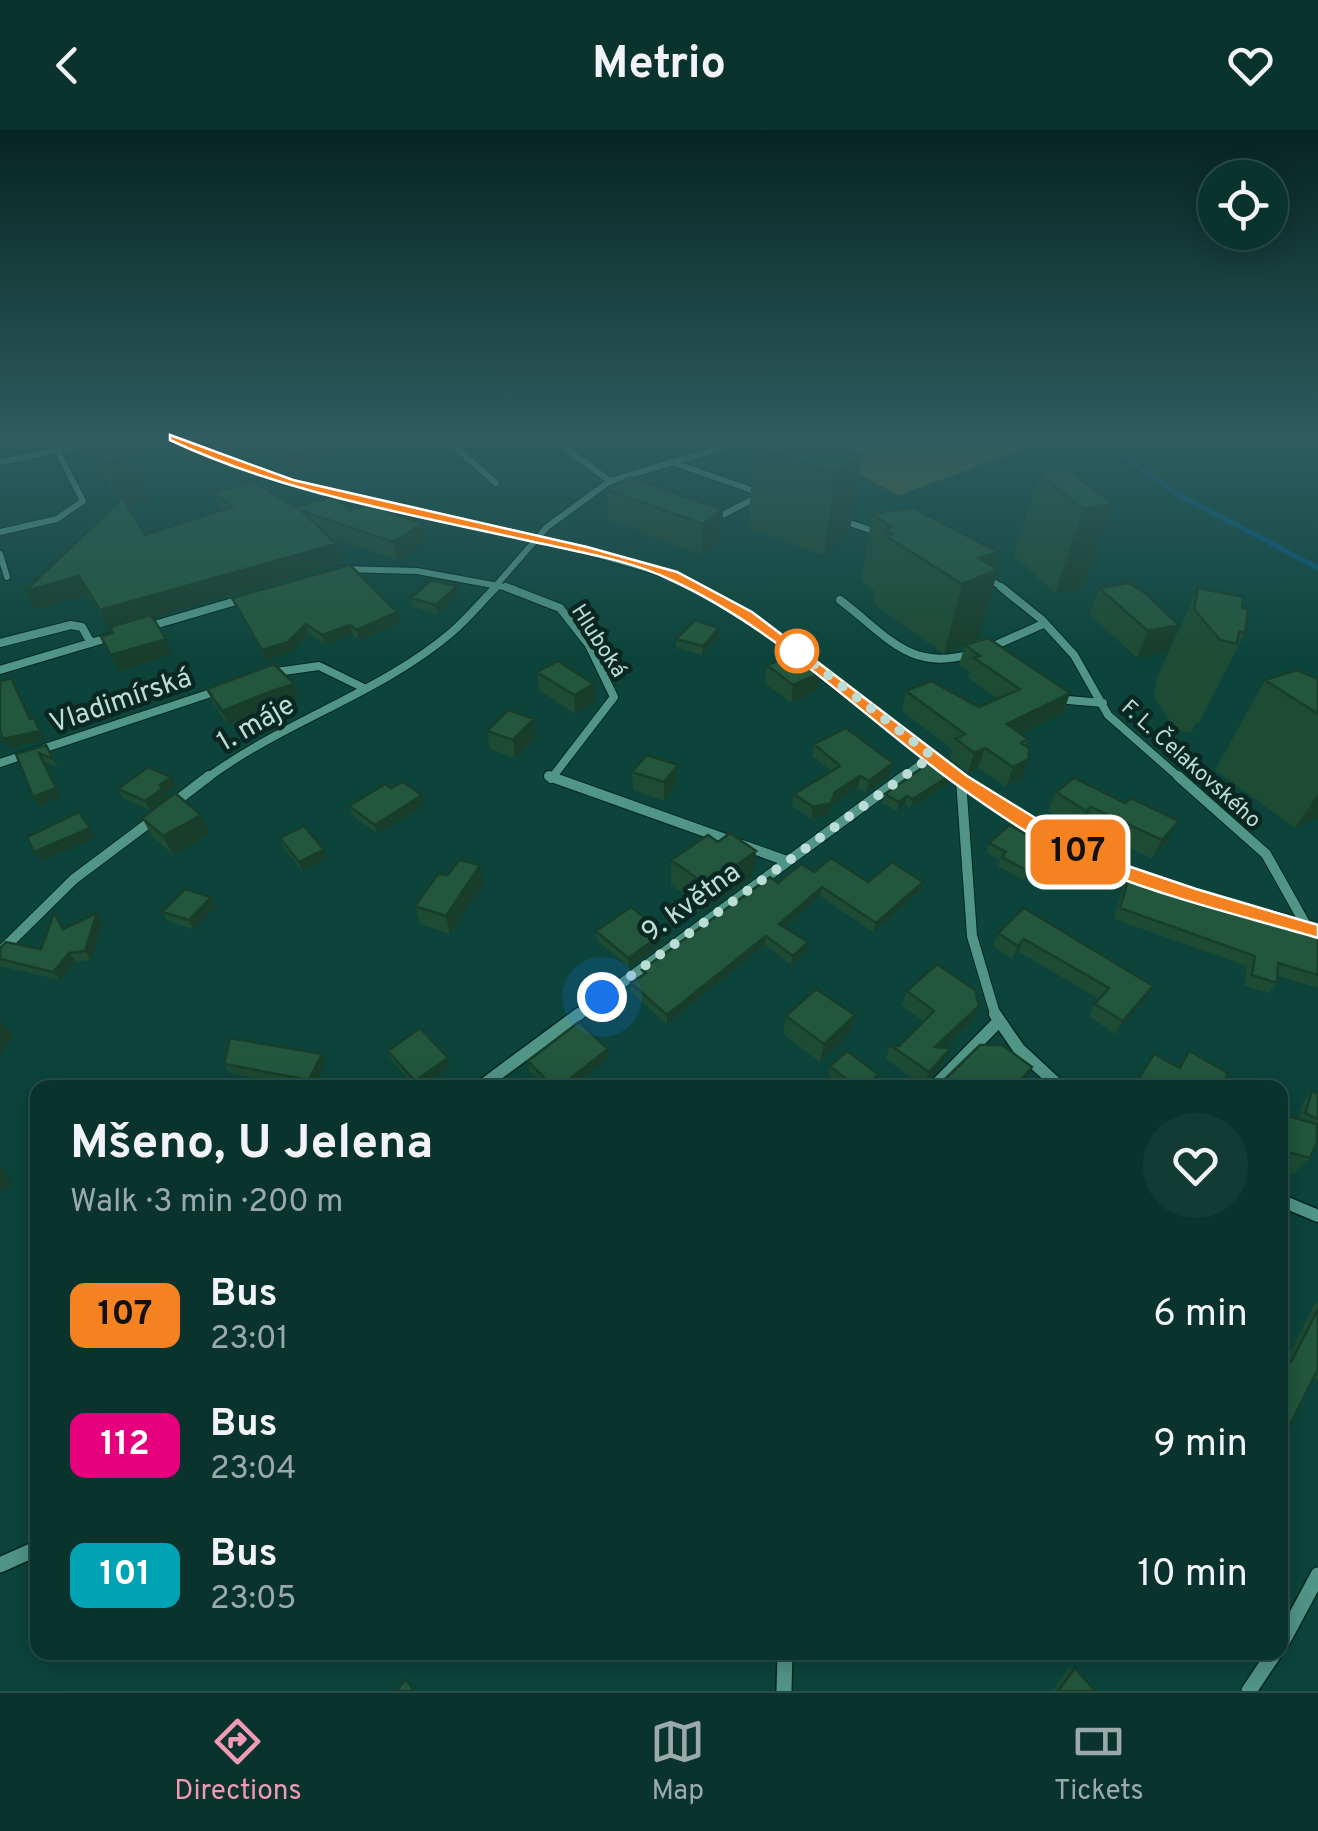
<!DOCTYPE html>
<meta charset="utf-8">
<style>
:root{--surface:#09332c;--page:#123b34;--text:#f1f3f6;--muted:#99aaa9;--line:#294e48;--accent:#f09ab6}
body{margin:0;font-family:Overpass,sans-serif;background:var(--page);color:var(--text);height:100vh;display:flex;flex-direction:column;font-size:38px;white-space:nowrap}
*{box-sizing:border-box;margin:0}
p{font-size:32px;color:var(--muted)}
.icon{flex:none;width:55px;height:55px;fill:none;stroke:currentColor;stroke-width:2;stroke-linecap:round;stroke-linejoin:round}
.map{position:relative;flex:1;overflow:hidden}
.side{position:absolute;left:30px;top:950px;width:1258px;height:580px;display:flex;flex-direction:column;background:var(--surface);border-radius:20px;box-shadow:0 5px 25px #0003,0 0 0 2px var(--line)}
.side>*{flex:none}
.badge{padding:0 20px;border-radius:15px;font-size:35px;line-height:65px}
.tools{position:absolute;left:1198px;top:30px;display:grid;gap:20px}
.tools a{display:grid;place-items:center;width:90px;height:90px;border-radius:50%;background:var(--surface);box-shadow:0 5px 25px #0003,0 0 0 2px var(--line);font-size:50px}
.you{position:absolute;width:50px;height:50px;margin:-25px;border:8px solid #fff;border-radius:50%;background:#1a73e8;box-shadow:0 0 0 15px #1a73e833}
.map>.badge{position:absolute;translate:-50% -50%;box-shadow:0 0 0 5px #fff}
.round{display:grid;place-items:center;flex:none;width:105px;height:105px;border-radius:52px;background:var(--page)}
.summary{display:flex;align-items:center;justify-content:space-between;height:170px;padding:0 40px}
h1{font-size:48px;font-weight:700;line-height:75px}
ul{padding:0;list-style:none}
li{display:flex;align-items:center;gap:30px;height:130px;padding:0 40px}
li div{flex:1}
li b{display:block;font-size:38px}
li em{font-style:normal}
li .badge{min-width:110px;font-weight:700;text-align:center}
header{display:flex;justify-content:space-between;align-items:center;height:130px;padding:0 40px;background:var(--surface);font-size:45px;font-weight:700}
.tabs{display:flex;justify-content:space-around;align-items:center;height:140px;border-top:2px solid var(--line);background:var(--surface);font-size:28px;color:var(--muted)}
.tabs a{display:grid;justify-items:center;gap:5px}
.tabs .current{color:var(--accent)}
.map>svg:first-child{display:block}
.green{fill:#565f34}
.lines{fill:none;stroke-linecap:round;stroke-linejoin:round}
.stream{stroke:#00557e;stroke-width:5}
.minor-far4-casing{stroke:#022822;stroke-width:8}
.minor-far3-casing{stroke:#022822;stroke-width:10}
.minor-far2-casing{stroke:#022822;stroke-width:12}
.minor-far1-casing{stroke:#022822;stroke-width:15}
.minor-casing{stroke:#022822;stroke-width:18}
.tertiary-casing{stroke:#022822;stroke-width:2}
.minor-far4{stroke:#519587;stroke-width:6}
.minor-far3{stroke:#519587;stroke-width:8}
.minor-far2{stroke:#519587;stroke-width:10}
.minor-far1{stroke:#519587;stroke-width:12}
.minor{stroke:#519587;stroke-width:15}
.tertiary{fill:#519587;fill-rule:evenodd}
.wall{fill:#1d4b34}
.shaded-wall{fill:#183d2b}
.building{fill:#22573d;stroke:#183d2b;stroke-width:2.5}
.line{fill:#f58220;stroke:#fff;stroke-width:2.5}
.walk{stroke:#bcddd5;stroke-width:10;stroke-dasharray:0 18}
.stop-dot{fill:#fff;stroke:#f58220;stroke-width:5}
.labels{text-anchor:middle;stroke-width:9;stroke-linejoin:round;paint-order:stroke}
.far-street-label{font-size:22px;fill:#bcddd5;stroke:#0a2722}
.street-label{font-size:28px;fill:#bcddd5;stroke:#0a2722}
</style>
<header><svg class="icon" aria-label="back" viewBox="0 0 24 24"><path d="M15 5l-7 7 7 7"/></svg>Metrio<svg class="icon" aria-label="heart" viewBox="0 0 24 24"><path d="M12 20l-8-8c-3-5 5-10 8-4 3-6 11-1 8 4z"/></svg></header>
<div class="map">
<svg width="1318" height="1561" viewBox="0 0 1318 1561">
<rect width="100%" height="100%" fill="#0c443b"/>
<!-- green -->
<path class="green" d="M837,308H1044L1050,310L899,365L806,317Z"/>
<g class="lines">
<!-- stream -->
<path class="stream" d="M1098,308L1176,363L1318,438"/>
<defs>
<path id="minor-far4" d="M445,308L496,353
M552,308L611,352
M0,332L117,308
M671,332L763,364
M841,390L882,404
M711,391L761,365
M0,402L57,389L83,371L57,320
M0,424L7,447
M341,439L417,441L515,459
M985,447L1005,459
M493,459L547,397L610,351L755,308"/>
<path id="minor-far3" d="M506,457L560,478L589,515L614,567L551,649
M1001,457L1041,489L1074,525L1108,585L1181,649
M840,470C888,506 909,542 971,524
M144,498L243,469
M0,513L71,495L82,497L91,513
M987,519L1043,494
M0,540L114,506
M269,543L319,536L364,558
M1056,569L1103,573
M0,633L220,560
M206,649C282,592 381,563 452,502C468,488 481,472 496,457
M901,649L932,626"/>
<path id="minor-far2" d="M549,646L787,731
M1178,646L1266,724L1307,797
M961,650L972,806L996,887
M171,675L209,646
M0,822L74,749L154,689
M576,887L904,646"/>
<path id="minor-far1" d="M995,884L1019,919L1061,958
M479,958L579,884
M933,958L998,892
M1280,1070L1318,1086"/>
<path id="minor" d="M0,1435L38,1418
M1280,1516L1318,1445
M784,1561L785,1522
M1249,1561L1275,1522"/>
<path id="tertiary" d="M169,308H181L241,335L293,350L587,418L677,442L751,482L966,646L1070,711L1112,731L1196,760L1318,793V807L1186,769L1100,739L1058,719L956,654L743,488L669,448L584,424L286,355L233,339Z"/>
</defs>
<!-- minor-far4 casing -->
<use href="#minor-far4" class="minor-far4-casing"/>
<!-- minor-far3 casing -->
<use href="#minor-far3" class="minor-far3-casing"/>
<!-- minor-far2 casing -->
<use href="#minor-far2" class="minor-far2-casing"/>
<!-- minor-far1 casing -->
<use href="#minor-far1" class="minor-far1-casing"/>
<!-- minor casing -->
<use href="#minor" class="minor-casing"/>
<!-- tertiary casing -->
<use href="#tertiary" class="tertiary-casing"/>
<!-- minor-far4 -->
<use href="#minor-far4" class="minor-far4"/>
<!-- minor-far3 -->
<use href="#minor-far3" class="minor-far3"/>
<!-- minor-far2 -->
<use href="#minor-far2" class="minor-far2"/>
<!-- minor-far1 -->
<use href="#minor-far1" class="minor-far1"/>
<!-- minor -->
<use href="#minor" class="minor"/>
<!-- tertiary -->
<use href="#tertiary" class="tertiary"/>
</g>
<!-- wall -->
<path class="wall" d="M83,308H119L150,372L129,377L145,405L220,381L213,363L296,377L350,380L426,413L397,430L327,406L336,414L341,433L152,487L172,524L119,541L101,507L113,503L88,465L35,480L119,372L89,323Z
M225,308H321L328,331L300,344L240,321Z
M754,317L861,326L849,407L824,425L748,398Z
M1039,344L1113,374L1083,458L1055,463L1014,426Z
M607,360L723,380L722,410L702,425L608,390Z
M872,384L998,440L978,509L944,524L874,474V461L861,451Z
M1129,453L1167,522L1137,528L1089,484L1099,458Z
M1198,458L1242,478L1245,503L1199,593L1197,592L1191,603L1176,599L1153,567L1158,545Z
M458,465L438,484L413,477L411,468Z
M232,468L400,492L359,510L353,505L325,515L309,503L291,522L266,530L236,477Z
M719,498V507L702,525L676,518V509Z
M965,515L1070,563L1063,583L1021,604L1028,609L1026,616L1029,629L1022,649L1006,657L978,638L968,643L950,629L953,620L902,581L906,561L979,577L998,569L968,548L970,542L959,535Z
M767,535L818,561L791,573L765,553Z
M537,542L594,554L595,572L575,584L539,560Z
M1318,549V688L1295,698L1215,640L1265,550Z
M294,554L299,568L277,575L228,595L213,573L207,559Z
M487,601L536,607L515,628L490,619Z
M814,614L893,633L890,645L866,663L858,658L833,674L828,685L811,689L792,676L794,664L831,641L812,626Z
M46,615L58,638L45,632L61,667L39,676L16,624Z
M678,635L677,653L664,671L633,660L632,642Z
M949,653L910,678L905,675L897,681L882,673L885,664Z
M175,656L166,663L168,667L150,680L123,668L118,659Z
M391,658L422,665L425,675L377,704L352,685L349,676Z
M1056,662L1169,709L1152,729L1083,695L1078,699L1048,681Z
M201,685L210,704L173,725L152,706L142,688Z
M280,708L324,720L327,729L302,741L283,717Z
M718,712L756,721L753,746L706,780L671,755V730Z
M989,713L1051,718L1047,727L1024,750L998,736L1000,730L986,722Z
M814,742L868,752H923L921,761L873,802L820,766L785,797L806,822L791,835L765,815L667,894L631,862V853L643,845L642,840L778,753Z
M1129,747L1264,791L1267,787L1318,802V858L1278,846L1277,853L1269,863L1244,856L1247,836L1114,789L1123,758Z
M484,753L450,804L420,794L415,776Z
M211,767L216,776L194,800L168,791L162,782Z
M1024,778L1145,869L1115,904L1088,886L1099,869L1019,822L1012,829L993,816L998,803Z
M97,783L103,792L91,830L76,832L60,850L0,836V818L41,819L64,798Z
M596,801L664,812L629,837L597,810Z
M907,861L973,890L944,917L945,931L923,956L886,929L890,915L899,916L923,891L902,876Z
M855,885L850,903L820,932L783,904L786,886Z
M388,921L450,936L420,958H416L391,929Z
M1189,921L1221,958L1133,956L1154,924L1179,937Z
M322,924L326,933L314,958H306L229,943L224,934Z
M608,928L570,958H547L529,940L528,931Z
M830,936L876,953L871,958H844L828,945Z
M1312,961L1318,964V1001L1310,1028L1293,1044L1280,1040V984L1298,989L1304,970Z
M1318,1171V1252L1313,1248L1280,1314V1223L1287,1228L1315,1173Z
M1075,1538L1095,1561H1052L1068,1539Z"/>
<!-- shaded-wall -->
<path class="shaded-wall" d="M23,308H48L51,313L28,319Z
M321,308L328,331L300,344L295,326Z
M132,326L150,372L123,378L104,332Z
M861,326L849,407L824,425L835,343Z
M1113,374L1083,458L1055,463L1083,379Z
M723,380L722,410L702,425L703,394Z
M422,394L426,413L397,430L393,412Z
M336,414L341,433L109,500L100,480Z
M998,422L992,442L998,440L978,509L944,524L962,454L979,428Z
M79,446L88,465L35,480L25,461Z
M457,456L458,465L438,484L436,475Z
M397,482L400,492L359,510L357,500Z
M306,494L309,503L291,522L266,530L262,520Z
M350,495L353,505L325,515L322,505Z
M1179,495L1167,522L1137,528L1148,501Z
M719,498V507L702,525L703,516Z
M166,509L172,524L119,541L111,525Z
M821,543L818,561L791,573L793,555Z
M294,554L299,568L277,575L228,595L222,581L272,561Z
M594,554L595,572L575,584L574,565Z
M1070,563L1063,583L1000,614L1007,594Z
M34,588L46,610L9,618L3,609Z
M534,589L536,607L515,628L513,610Z
M985,618L978,638L968,643L974,623Z
M39,623L61,667L39,676L33,667Z
M1029,629L1022,649L1006,657L1013,637Z
M893,633L890,645L866,663L869,651Z
M678,635L677,653L664,671V652Z
M952,644L949,653L910,678L913,669Z
M860,646L858,658L833,674L828,685L811,689L813,677Z
M171,647L175,656L166,663L168,667L150,680L145,671L160,655Z
M1318,664V688L1295,698Z
M422,665L425,675L377,704L375,695Z
M907,666L905,675L897,681L899,672Z
M1091,677L1083,695L1078,699L1086,681Z
M201,685L210,704L173,725L163,706Z
M1179,691L1169,709L1152,729L1162,710Z
M90,698L96,708L40,731L34,722Z
M1051,718L1047,727L1024,750L1028,741Z
M324,720L327,729L302,741L299,732Z
M756,721L753,746L706,780L708,756Z
M480,735L484,753L450,804L446,786Z
M923,752L921,761L873,802L876,793Z
M822,757L820,766L778,803L779,794Z
M211,767L216,776L194,800L189,790Z
M97,783L103,792L91,830L85,821Z
M664,803V812L629,837L628,828Z
M766,806L765,815L667,894V885Z
M1024,809L1019,822L1012,829L1018,816Z
M808,812L806,822L791,835L793,826Z
M69,823L76,832L60,850L53,842Z
M1153,856L1145,869L1115,904L1123,891Z
M979,876L973,890L930,931L935,917Z
M855,885L850,903L820,932L824,914Z
M0,889L14,905L0,926Z
M951,918L945,931L923,956L929,942Z
M608,919V928L570,958H558Z
M322,924L326,933L314,958H312L309,950Z
M448,928L450,936L420,958H417L415,951Z
M1032,937L1023,954L1020,958H1015Z
M878,944L876,953L871,958H865Z
M0,1034L12,1054L0,1062Z"/>
<!-- building -->
<path class="building" d="M88,308H119L132,326L104,332Z
M245,308H321L315,310L324,313L295,326Z
M771,308H794L861,326L835,343L754,317Z
M1068,340L1113,374L1083,379L1039,344Z
M630,347L723,380L703,394L607,360Z
M252,351L296,377L334,366L350,380L369,374L422,394L393,412L302,381L336,414L100,480L79,446L25,461L123,368L145,405L232,377L213,363Z
M913,378L998,422L979,428L998,440L962,454L886,406L893,404L886,399L892,397L872,384Z
M350,435L397,482L357,500L350,495L322,505L306,494L288,512L262,520L232,468Z
M431,450L457,456L436,475L411,468Z
M1129,453L1145,463L1179,495L1148,501L1099,458Z
M1198,458L1243,467L1242,478L1248,480L1245,503L1239,502L1237,514L1220,510L1194,479Z
M151,485L166,509L111,525L101,507L113,503L110,497Z
M695,490L719,498L703,516L676,509Z
M988,508L1070,563L1007,594L1028,609L1021,613L1029,618V629L1013,637L985,618L974,623L956,609L965,604L906,561L931,551L979,577L1020,559L974,528L980,526L965,515Z
M796,524L821,543L793,555L767,535Z
M558,531L594,554L574,565L537,542Z
M274,534L294,554L272,561L222,581L207,559Z
M1297,540L1318,549V584L1265,550Z
M11,548L30,589L34,588L40,601L3,609L0,601V551Z
M508,580L534,589L513,610L487,601Z
M846,598L893,633L869,651L860,646L835,662L831,673L813,677L794,664L840,636L814,614Z
M46,615L53,629L39,623L56,658L33,667L16,624Z
M647,625L678,635L664,652L632,642Z
M933,630L952,644L913,669L907,666L899,672L885,664Z
M148,637L171,647L160,655L163,658L145,671L118,659Z
M1074,648L1125,673L1131,668L1179,691L1162,710L1091,677L1086,681L1056,662Z
M403,652L422,665L375,695L349,676L385,654L391,658Z
M175,663L201,685L163,706L142,688Z
M79,682L90,698L34,722L27,707Z
M1009,695L1051,718L1028,741L1002,727L1006,722L989,713Z
M304,696L324,720L299,732L280,708Z
M730,703L756,721L708,756L671,730L708,705L718,712Z
M831,728L868,752L892,732L923,752L876,793L822,757L779,794L808,812L793,826L766,806L667,885L631,853L646,843L642,840L770,747L778,753L801,734L814,742Z
M459,730L480,735L446,786L415,776L438,744L448,745Z
M1129,747L1265,792L1267,787L1318,802V845L1278,833L1277,853L1252,845L1255,826L1120,778Z
M185,759L211,767L189,790L162,782Z
M631,777L664,803L628,828L596,801Z
M1024,778L1153,856L1123,891L1095,874L1109,858L1024,809L1018,816L998,803Z
M54,783L63,799L97,783L85,821L69,823L53,842L0,829V818L6,812L41,819Z
M937,834L975,860L979,876L935,917L951,918L929,942L890,915L899,916L934,881L907,861Z
M816,859L855,885L824,914L786,886Z
M579,892L608,919L558,958H554L528,931Z
M420,898L448,928L415,951L388,921Z
M230,908L322,924L309,950L224,934Z
M980,915H1002L1032,937L1016,956L1018,958H945L950,953L945,949Z
M847,921L878,944L865,958H857L830,936Z
M1189,921L1228,943L1221,958H1212L1207,954L1205,958H1156L1139,948L1154,924L1180,938Z
M1312,961L1318,964V989L1305,983Z
M1280,984L1317,994V1012L1310,1028L1280,1020Z
M1318,1179V1239L1281,1313L1280,1312V1223L1291,1232Z
M1075,1538L1095,1561H1058Z
M406,1549L414,1561H396Z"/>
<!-- sky -->
<linearGradient id="sky" x2="0" y2="1"><stop stop-color="#072520"/><stop offset="0.59" stop-color="#2e5c60"/><stop offset="1" stop-color="#2e5c60" stop-opacity="0"/></linearGradient>
<rect width="1318" height="526" fill="url(#sky)"/>
<!-- line -->
<path class="line" d="M170,305L293,350L587,417L677,442L752,482L967,646L1071,710L1113,731L1196,759L1318,795V808C1246,787 1171,769 1101,741C1050,720 997,684 953,652C860,584 776,498 671,450C627,429 573,421 525,410C405,383 283,363 170,310Z"/>
<g class="lines">
<!-- walk -->
<path class="walk" d="M602,867L932,626L797,521"/>
</g>
<!-- markers -->
<circle class="stop-dot" cx="797" cy="521" r="20"/>
<g class="labels">
<!-- far-street labels -->
<g class="far-street-label">
<text transform="translate(600 510) rotate(57)" y="8">Hluboká</text>
<text transform="translate(1192 633) rotate(42)" y="8">F. L. Čelakovského</text>
</g>
<!-- street labels -->
<g class="street-label">
<text transform="translate(120 569) rotate(-19)" y="10">Vladimírská</text>
<text transform="translate(255 592) rotate(-30)" y="10">1. máje</text>
<text transform="translate(690 771) rotate(-36)" y="10">9. května</text>
</g>
</g>
</svg>
<div class="tools">
<a><svg class="icon" aria-label="locate" viewBox="0 0 24 24"><circle cx="12" cy="12" r="6"/><path d="M12 2v4M12 18v4M2 12h4M18 12h4"/></svg></a>
</div>
<div class="you" style="left:602px;top:867px"></div>
<b class="badge" style="left:1078px;top:722px;background:#f58220;color:#111">107</b>
<section class="side">
<div class="summary"><div><h1>Mšeno, U Jelena</h1><p>Walk · 3 min · 200 m</p></div><a class="round"><svg class="icon" aria-label="heart" viewBox="0 0 24 24"><path d="M12 20l-8-8c-3-5 5-10 8-4 3-6 11-1 8 4z"/></svg></a></div>
<ul>
<li><span class="badge" style="background:#f58220;color:#111">107</span><div><b>Bus</b><p>23:01</p></div><em>6 min</em></li>
<li><span class="badge" style="background:#e6007e;color:#fff">112</span><div><b>Bus</b><p>23:04</p></div><em>9 min</em></li>
<li><span class="badge" style="background:#00a3b4;color:#fff">101</span><div><b>Bus</b><p>23:05</p></div><em>10 min</em></li>
</ul>
</section>
</div>
<nav class="tabs">
<a class="current"><svg class="icon" aria-label="directions" viewBox="0 0 24 24"><path d="M12 3l9 9-9 9-9-9zM9 14v-3h6M13 9l2 2-2 2"/></svg>Directions</a>
<a><svg class="icon" aria-label="map" viewBox="0 0 24 24"><path d="M3 6l6-2 6 2 6-2v14l-6 2-6-2-6 2zM9 4v14M15 6v14"/></svg>Map</a>
<a><svg class="icon" aria-label="tickets" viewBox="0 0 24 24"><path d="M3 7h18v10H3zM15 7v10"/></svg>Tickets</a>
</nav>
